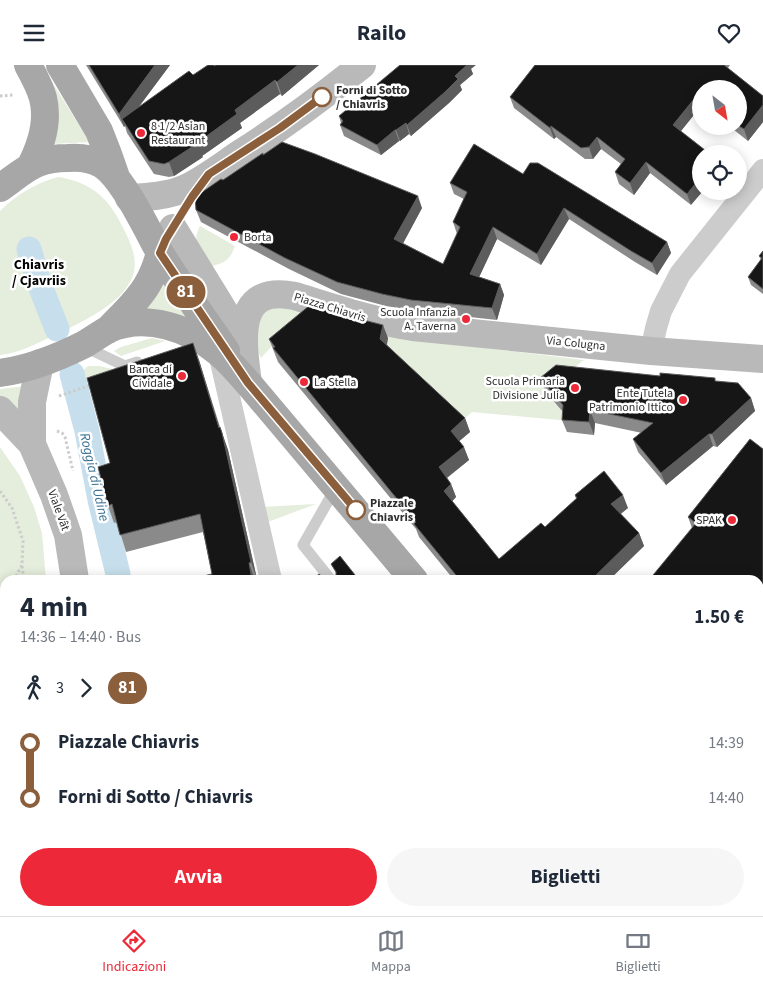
<!DOCTYPE html>
<html lang="it">
<meta charset="utf-8">
<style>
:root{--surface:#fff;--page:#f6f6f7;--text:#1f2937;--muted:#747a83;--line:#e0e1e3;--accent:#ed2939}
body{margin:0;font-family:"Source Sans 3",sans-serif;background:var(--page);color:var(--text);height:100vh;display:flex;flex-direction:column;font-size:19px;white-space:nowrap}
*{box-sizing:border-box;margin:0}
p{font-size:16px;color:var(--muted)}
.icon{flex:none;width:28px;height:28px;fill:none;stroke:currentColor;stroke-width:2;stroke-linecap:round;stroke-linejoin:round}
.map{position:relative;flex:1;overflow:hidden}
.sheet{position:absolute;left:0px;top:510px;width:764px;height:341px;display:flex;flex-direction:column;background:var(--surface);border-radius:15px 15px 0 0;box-shadow:0 2px 12px #0003}
.sheet>*{flex:none}
.badge{padding:0 10px;border-radius:16px;font-size:18px;line-height:32px}
.needle{width:32px;rotate:149deg}
.buttons{position:absolute;left:692px;top:15px;display:grid;gap:10px}
.buttons a{display:grid;place-items:center;width:55px;height:55px;border-radius:50%;background:var(--surface);box-shadow:0 2px 12px #0003;font-size:25px}
.map>.badge{position:absolute;translate:-50% -50%;box-shadow:0 0 0 2px #fff}
.legs{display:flex;align-items:center;gap:8px;height:55px;padding:0 20px;font-size:16px}
.legs p{margin-inline-start:auto}
.head{display:flex;align-items:center;justify-content:space-between;height:85px;padding:0 20px}
h1{font-size:28px;font-weight:700;line-height:38px}
.cta{display:flex;gap:10px;margin-top:auto;padding:10px 20px}
.cta a{flex:1;height:58px;border-radius:30px;background:var(--accent);color:#fff;font-size:20px;font-weight:700;line-height:58px;text-align:center}
.cta a+a{background:var(--page);color:var(--text)}
ul{padding:0 20px;list-style:none}
li{display:flex;align-items:center;gap:18px;height:55px;font-size:19px}
li i{display:grid;place-items:center;width:8px;height:100%;margin:0 6px;background:currentColor}
li i::after{content:'';width:12px;height:12px;margin:-6px;border:4px solid;border-radius:50%;background:var(--surface)}
li p{margin-inline-start:auto}
li:first-child i{background:linear-gradient(#0000 50%,currentColor 0)}
li:last-child i{background:linear-gradient(currentColor 50%,#0000 0)}
header{display:flex;justify-content:space-between;align-items:center;height:65px;padding:0 20px;background:var(--surface);font-size:22px;font-weight:700}
.dock{display:flex;justify-content:space-around;align-items:center;height:70px;border-top:1px solid var(--line);background:var(--surface);font-size:14px;color:var(--muted)}
.dock a{display:grid;justify-items:center;gap:2px}
.dock .on{color:var(--accent)}
.map>svg:first-child{display:block}
.green{fill:#e5eddc}
.lines{fill:none;stroke-linecap:round;stroke-linejoin:round}
.canal{stroke:#c7dfed;stroke-width:25}
.path{stroke:#ccc;stroke-width:3;stroke-dasharray:2.5 2.5;stroke-linecap:butt}
.lane{stroke:#ccc;stroke-width:11}
.street{stroke:#ccc;stroke-width:22}
.secondary{stroke:#b9b9b9;stroke-width:28}
.primary{stroke:#a7a7a7;stroke-width:28}
.wall{fill:#8a8a8a}
.shaded-wall{fill:#5c5c5c}
.building{fill:#161616;stroke:#5c5c5c}
.line-1-casing{stroke:#fff;stroke-width:11}
.line-1{stroke:#8b5e3c;stroke-width:8}
.stop-1-dot{fill:#fff;stroke:#8b5e3c;stroke-width:2.5}
.poi-dot{fill:#ed2939;stroke:#fff;stroke-width:2}
.labels{text-anchor:middle;stroke-width:5;stroke-linejoin:round;paint-order:stroke}
.stop-label{font-size:12px;font-weight:bold;fill:#2f2f2f;stroke:#fff;text-anchor:start}
.poi-label{font-size:12px;fill:#2f2f2f;stroke:#fff;text-anchor:end}
.street-label{font-size:12px;fill:#2f2f2f;stroke:#fff}
.neighbourhood-label{font-size:14px;font-weight:bold;fill:#000;stroke:#fff}
.water-label{font-size:14px;font-style:italic;fill:#397195;stroke:#fff}
</style>
<header><svg class="icon" aria-label="menu" viewBox="0 0 24 24"><path d="M4 6h16M4 12h16M4 18h16"/></svg>Railo<svg class="icon" aria-label="heart" viewBox="0 0 24 24"><path d="M12 20l-8-8c-3-5 5-10 8-4 3-6 11-1 8 4z"/></svg></header>
<div class="map">
<svg width="763" height="851" viewBox="0 0 763 851">
<rect width="100%" height="100%" fill="#fff"/>
<!-- green -->
<path class="green" d="M50,14L90,77L51,79Z
M58,112C85,116 104,128 118,153C126,169 138,188 134,207C127,238 79,258 53,271C35,279 20,288 0,290V146C16,130 36,118 58,112Z
M200,161L235,181C229,197 224,198 208,202C200,188 191,177 200,161Z
M163,215L193,260L145,248Z
M279,237L313,249L272,281L261,293L254,278L258,252Z
M388,271L584,295L560,313L571,356L472,347L460,358L385,287Z
M152,273L165,276L121,291L114,286L121,282Z
M88,301H99L112,304L113,309L81,318L79,309Z
M26,321L23,358L0,335V324Z
M0,382L20,411L34,442L42,468L46,515H5V744H0Z
M316,439L265,458L261,442Z
M708,846H756L761,851H711Z"/>
<g class="lines">
<!-- canal -->
<path class="canal" d="M29,184L39,218L57,264
M72,309L87,366L100,435L118,509V515
M147,846V851"/>
<!-- path -->
<path class="path" d="M0,31L14,30
M59,331L91,320
M57,366L62,368L65,372L73,406
M0,426L12,443L23,476L22,500L14,515
M22,501L24,515
M0,543L5,532
M0,691L5,686
M133,846L134,851"/>
<!-- lane -->
<path class="lane" d="M83,281L125,301L137,297
M331,515L303,480L335,424"/>
<!-- street -->
<path class="street" d="M651,286L656,263L661,246L680,209L763,105
M219,288L271,515
M759,663L763,657
M340,846L341,851"/>
<!-- secondary -->
<path class="secondary" d="M129,133C148,132 168,131 186,123C205,114 223,100 241,88C283,61 323,32 362,0
M173,163L243,277
M248,318C243,279 232,218 295,231C334,243 372,256 413,262L651,286L763,294
M0,345L32,379L54,430L68,470L75,515
M32,379V337L40,298
M759,835L763,838
M104,846L105,851"/>
<!-- primary -->
<path class="primary" d="M28,0C34,11 40,22 43,33C49,57 41,81 30,102
M60,0L99,66L108,89L116,112
M0,123C12,115 25,103 38,98C48,94 58,93 68,93C79,92 92,94 101,99C123,112 147,165 160,188C181,222 204,254 226,286
M108,265C121,251 137,237 147,220C153,210 157,199 160,188
M0,308C29,304 57,293 83,280C92,275 100,269 109,264C146,248 190,263 219,288C230,297 239,308 248,318L414,515
M685,846L689,851"/>
</g>
<!-- wall -->
<path class="wall" d="M86,0H170L138,43L193,10L216,0H319L282,31L280,29L240,58L242,63L202,91L203,92L174,111L169,112L154,109L127,68L125,61L124,62Z
M535,0H730L728,3L763,31V57L748,76L729,61H739V24H701V41L681,66L691,140L650,108L634,130L619,119L615,107L621,99L601,84L593,94H585L556,72L554,74L514,43L510,32Z
M471,4L473,9L460,20L462,25L449,38L411,71L409,69L400,76H399L381,90L344,71L340,60L341,58L339,51Z
M263,90L422,143L403,178L443,199L457,169L453,157L464,134L454,129L450,118L523,109L667,177L671,188L657,210L635,197L569,154L541,200L497,174L479,212L500,219L504,230L497,255L415,246L386,241L341,229L289,204L201,157L196,145L223,115Z
M763,186V229L751,220L748,212L761,195L759,191Z
M388,273L387,280L465,353L470,367L459,376L469,395L447,413L451,419L456,432L452,436L499,494L545,462L576,434L575,430L628,443L621,449L639,468L644,481L609,515H454L419,472L416,464L278,297L269,274Z
M199,295L220,362L228,385L257,514L255,515L212,509L203,467L126,487L117,457L114,458L108,441L110,398Z
M540,313L716,316L751,333L755,346L717,382L713,381L666,420L638,387L633,374L642,368L595,358L594,370L567,367L562,355L563,347L545,326Z
M750,374L763,548L759,553V515L692,463L688,452Z
M759,730L763,733V797L759,793Z
M5,758V825L0,826V759Z"/>
<!-- shaded-wall -->
<path class="shaded-wall" d="M155,0H170L126,59L122,54L125,61L124,62L119,49Z
M298,0H319L282,31L277,17Z
M467,0H476L471,4L473,9L460,20L462,25L449,38L411,71L407,60L455,11Z
M275,15L280,29L240,58L242,63L202,91L203,92L174,111L169,97L235,45Z
M698,29L701,38V41L677,71L673,60Z
M763,40V57L748,76L744,64Z
M406,58L409,69L400,76L396,65Z
M551,61L556,72L554,74L550,63Z
M395,65L399,76L381,90L377,80Z
M597,72L601,84L593,94L589,82Z
M646,97L650,108L634,130L630,118Z
M701,112V126H703L691,140L687,129Z
M418,131L422,143L399,186L394,174Z
M564,143L569,154L541,200L537,189Z
M493,162L497,174L475,221L470,209Z
M667,177L671,188L657,210L652,198Z
M500,219L504,230L497,255L492,243Z
M383,260L388,273L385,287L380,274Z
M193,278L199,295L222,372L220,362L228,385L257,514L251,497L219,363Z
M751,333L755,346L717,382L712,369Z
M590,345L595,358L594,370L589,357Z
M465,353L470,367L456,379L451,366Z
M709,369L713,381L666,420L661,408Z
M464,382L469,395L444,415L439,402Z
M451,419L456,432L449,440L444,426Z
M623,430L628,443L616,452L611,439Z
M639,468L644,481L609,515H591Z
M249,498L255,515H252Z
M763,529V548L759,553V534Z
M303,846H307L308,851H304Z
M453,846H475L476,847L471,851H448Z
M575,846H587L581,851H570Z"/>
<!-- building -->
<path class="building" d="M89,0H155L119,49Z
M208,0H214V1L216,0H298L277,17L275,15L235,45L237,49L197,78H198L169,97L164,99L149,96L122,54L189,6L193,10Z
M400,0H467L455,11L458,14L445,27L407,60L406,58L396,65H395L377,80L340,60L343,56L339,51Z
M535,0H724L763,31V40L744,64L739,61V24H701V31L698,29L673,60L710,89H701V112L687,129L646,97L630,118L615,107L625,94L597,72L589,82L581,83L551,61L550,63L510,32Z
M282,77L315,89L418,131L394,174L443,199L460,162L453,157L467,127L450,118L474,79L523,109L530,98H538L667,177L652,198L631,186L564,143L537,189L493,162L470,209L500,219L492,243L411,235L382,229L337,217L285,193L196,145L195,132L221,114L223,115L263,88V90Z
M763,186V224L748,212L762,193L759,191Z
M310,240L344,250L383,260L380,274L465,353L451,366L464,382L439,402L451,419L444,426L499,494L541,458L545,462L577,433L575,430L604,406L623,430L611,439L639,468L591,515H460L414,459L416,457L273,283L275,282L269,274Z
M193,278L219,363L220,362L222,368L251,497L249,498L252,515H186L212,509L200,449L120,470L112,439L108,441L98,402L110,398L87,313Z
M556,300L660,311V308L715,313V316L738,318L751,333L712,369H709L661,408L633,374L653,358L590,345L589,357L562,355L563,340L540,313Z
M750,374L763,384V529L759,534V515H649L696,458L688,452Z
M340,491L359,515H332L336,511V507L331,499Z
M319,509L326,515H312Z
M759,730L763,733V787L759,784Z
M5,758V811L2,812L3,807H0V759Z
M261,846H303L304,851H262Z
M349,846H453L448,851H350Z
M529,846H575L570,851H533Z"/>
<g class="lines">
<defs>
<path id="line-1" d="M322,32L280,63L209,109L192,132L166,174L160,188L248,318L356,445"/>
</defs>
<!-- line-1 casing -->
<use href="#line-1" class="line-1-casing"/>
<!-- line-1 -->
<use href="#line-1" class="line-1"/>
</g>
<!-- markers -->
<g class="stop-1-dot">
<circle cx="322" cy="32" r="9"/>
<circle cx="356" cy="445" r="9"/>
</g>
<g class="poi-dot">
<circle cx="141" cy="68" r="5"/>
<circle cx="234" cy="172" r="5"/>
<circle cx="466" cy="254" r="5"/>
<circle cx="182" cy="311" r="5"/>
<circle cx="304" cy="317" r="5"/>
<circle cx="575" cy="323" r="5"/>
<circle cx="683" cy="335" r="5"/>
<circle cx="732" cy="455" r="5"/>
</g>
<g class="labels">
<!-- stop labels -->
<g class="stop-label">
<text x="336" y="29">Forni di Sotto<tspan x="336" dy="14">/ Chiavris</tspan></text>
<text x="370" y="442">Piazzale<tspan x="370" dy="14">Chiavris</tspan></text>
</g>
<!-- poi labels -->
<g class="poi-label">
<text x="151" y="65" text-anchor="start">8 1/2 Asian<tspan x="151" dy="14">Restaurant</tspan></text>
<text x="244" y="176" text-anchor="start">Borta</text>
<text x="456" y="251">Scuola Infanzia<tspan x="456" dy="14">A. Taverna</tspan></text>
<text x="172" y="308">Banca di<tspan x="172" dy="14">Cividale</tspan></text>
<text x="565" y="320">Scuola Primaria<tspan x="565" dy="14">Divisione Julia</tspan></text>
<text x="314" y="321" text-anchor="start">La Stella</text>
<text x="673" y="332">Ente Tutela<tspan x="673" dy="14">Patrimonio Ittico</tspan></text>
<text x="722" y="459">SPAK</text>
</g>
<!-- street labels -->
<g class="street-label">
<text transform="translate(330 242) rotate(17)" y="4">Piazza Chiavris</text>
<text transform="translate(576 278) rotate(6)" y="4">Via Colugna</text>
<text transform="translate(59 445) rotate(70)" y="4">Viale Vât</text>
</g>
<!-- neighbourhood labels -->
<g class="neighbourhood-label">
<text x="39" y="204">Chiavris<tspan x="39" dy="16">/ Cjavriis</tspan></text>
</g>
<!-- water labels -->
<g class="water-label">
<text transform="translate(95 412) rotate(77)" y="5">Roggia di Udine</text>
</g>
</g>
</svg>
<div class="buttons">
<a><svg class="needle" viewBox="-14 -14 28 28"><path d="M0-13l5 13h-10z" fill="#e53935"/><path d="M0 13l5-13h-10z" fill="#747a83"/></svg></a>
<a><svg class="icon" aria-label="locate" viewBox="0 0 24 24"><circle cx="12" cy="12" r="6"/><path d="M12 2v4M12 18v4M2 12h4M18 12h4"/></svg></a>
</div>
<b class="badge" style="left:186px;top:227px;background:#8b5e3c;color:#fff">81</b>
<section class="sheet">
<div class="head"><div><h1>4 min</h1><p>14:36 – 14:40 · Bus</p></div><b>1.50 €</b></div>
<div class="legs"><svg class="icon" aria-label="walk" viewBox="0 0 24 24"><circle cx="13" cy="4" r="2"/><path d="M13 8l-2 6 4 7M11 14l-3 7M7 12l3-4h3l4 4"/></svg>3<svg class="icon" aria-label="forward" viewBox="0 0 24 24"><path d="M9 5l7 7-7 7"/></svg><b class="badge" style="background:#8b5e3c;color:#fff">81</b></div>
<ul>
<li><i style="color:#8b5e3c"></i><b>Piazzale Chiavris</b><p>14:39</p></li>
<li><i style="color:#8b5e3c"></i><b>Forni di Sotto / Chiavris</b><p>14:40</p></li>
</ul>
<div class="cta"><a>Avvia</a><a>Biglietti</a></div>
</section>
</div>
<nav class="dock">
<a class="on"><svg class="icon" aria-label="directions" viewBox="0 0 24 24"><path d="M12 3l9 9-9 9-9-9zM9 14v-3h6M13 9l2 2-2 2"/></svg>Indicazioni</a>
<a><svg class="icon" aria-label="map" viewBox="0 0 24 24"><path d="M3 6l6-2 6 2 6-2v14l-6 2-6-2-6 2zM9 4v14M15 6v14"/></svg>Mappa</a>
<a><svg class="icon" aria-label="tickets" viewBox="0 0 24 24"><path d="M3 7h18v10H3zM15 7v10"/></svg>Biglietti</a>
</nav>
